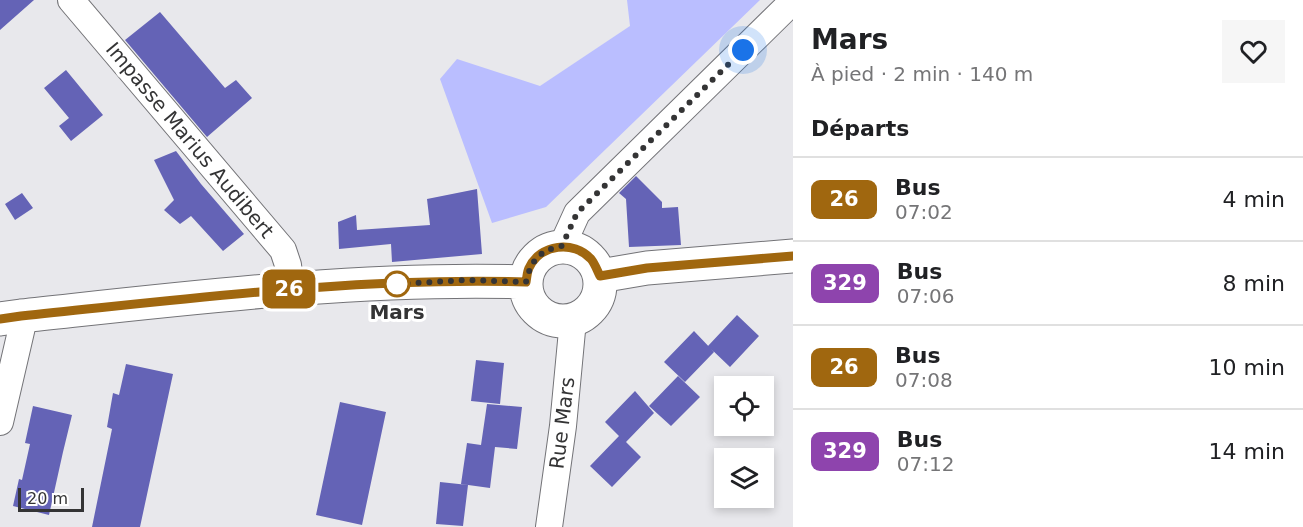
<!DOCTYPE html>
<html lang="fr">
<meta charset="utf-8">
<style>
:root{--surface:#fff;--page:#f6f6f6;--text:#202124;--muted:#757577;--line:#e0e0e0}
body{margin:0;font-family:"DejaVu Sans",sans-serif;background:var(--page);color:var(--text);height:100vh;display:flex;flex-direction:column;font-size:22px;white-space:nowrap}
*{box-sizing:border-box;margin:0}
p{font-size:20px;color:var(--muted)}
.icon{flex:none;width:33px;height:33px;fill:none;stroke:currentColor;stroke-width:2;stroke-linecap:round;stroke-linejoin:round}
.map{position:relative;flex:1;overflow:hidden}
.panel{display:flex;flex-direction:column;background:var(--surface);width:510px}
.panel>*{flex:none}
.badge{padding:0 12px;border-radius:9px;font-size:21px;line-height:39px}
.tools{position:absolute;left:714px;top:376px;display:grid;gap:12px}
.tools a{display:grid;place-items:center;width:60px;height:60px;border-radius:0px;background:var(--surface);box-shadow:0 3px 9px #0003;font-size:30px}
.scale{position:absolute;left:18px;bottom:15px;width:66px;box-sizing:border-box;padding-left:6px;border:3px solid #343435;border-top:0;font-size:16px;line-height:21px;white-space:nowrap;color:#343435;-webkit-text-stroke:4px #fff;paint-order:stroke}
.you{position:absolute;width:30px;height:30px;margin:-15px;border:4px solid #fff;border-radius:50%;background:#1a73e8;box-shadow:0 0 0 9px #1a73e833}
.map>.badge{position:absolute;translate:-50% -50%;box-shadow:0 0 0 3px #fff}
h2{padding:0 18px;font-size:22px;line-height:54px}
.round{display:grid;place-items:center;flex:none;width:63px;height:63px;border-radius:0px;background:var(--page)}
.headline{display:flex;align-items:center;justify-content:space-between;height:102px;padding:0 18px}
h1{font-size:28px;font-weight:700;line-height:45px}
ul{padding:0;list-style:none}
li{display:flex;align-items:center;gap:18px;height:84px;padding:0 18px;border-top:2px solid var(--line)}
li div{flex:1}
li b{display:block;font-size:22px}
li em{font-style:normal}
li .badge{min-width:66px;font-weight:700;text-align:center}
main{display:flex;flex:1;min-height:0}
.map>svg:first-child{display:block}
.green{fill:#babeff}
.building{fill:#6463b6}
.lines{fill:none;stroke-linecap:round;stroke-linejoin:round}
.minor-casing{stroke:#737377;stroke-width:28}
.major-casing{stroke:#737377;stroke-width:35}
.minor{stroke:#fff;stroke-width:26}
.major{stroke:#fff;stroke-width:33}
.line-casing{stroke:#fff;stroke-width:14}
.line{stroke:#a0670f;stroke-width:9}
.walk{stroke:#343435;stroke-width:6;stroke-dasharray:0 10.8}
.stop-dot{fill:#fff;stroke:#a0670f;stroke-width:3}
.labels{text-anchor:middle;stroke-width:6;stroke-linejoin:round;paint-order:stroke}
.street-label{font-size:20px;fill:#343435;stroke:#fff}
.stop-label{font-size:20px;font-weight:bold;fill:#343435;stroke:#fff}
</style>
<main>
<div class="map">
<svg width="793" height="527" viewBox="0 0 793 527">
<rect width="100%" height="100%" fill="#e8e8ec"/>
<!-- green -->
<path class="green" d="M627,0H760L546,207L492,223L440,79L457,59L540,86L630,26Z"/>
<!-- building -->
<path class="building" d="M0,0H34L0,30Z
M160,12L225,88L236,80L252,98L207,137L125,40Z
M66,70L103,115L71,141L59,126L69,118L44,88Z
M176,151L201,184L244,234L223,251L191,216L180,224L164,210L174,200L154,160Z
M636,176L662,202V208L678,207L681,245L629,247L626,199L619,193Z
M477,189L482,254L392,262L391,244L339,249L338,222L356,215L357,230L430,225L427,199Z
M22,193L33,208L15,220L5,204Z
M737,315L759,336L730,367L708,346Z
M694,331L714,352L685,382L664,362Z
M476,360L504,363L500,404L471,401Z
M126,364L173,374L140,527H92L112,429L107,427L113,393L119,395Z
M678,376L700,397L671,426L649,406Z
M635,391L654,413L626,442L641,457L612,487L590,466L619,436L605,422Z
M340,402L386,412L362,525L316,515Z
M487,404L522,407L517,449L495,447L490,488L461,484L467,443L481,445Z
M33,406L72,415L63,452L49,515L13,506L19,479L22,480L30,444L25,443Z
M440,482L468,485L463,526L436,524Z"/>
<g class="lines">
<defs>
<path id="minor" d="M71,0L283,250L288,265L291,289
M562,246L577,213L793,1
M0,422L22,327L21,316
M549,527L563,426L573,320"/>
<path id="major" d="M526 284a37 37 0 1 1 74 0a37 37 0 1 1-74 0Z
M600,276L647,268L793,256
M0,319L21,316C189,298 357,277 526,282"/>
</defs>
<!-- minor casing -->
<use href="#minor" class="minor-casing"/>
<!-- major casing -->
<use href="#major" class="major-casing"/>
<!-- minor -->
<use href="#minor" class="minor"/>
<!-- major -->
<use href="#major" class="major"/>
</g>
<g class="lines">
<defs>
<path id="line" d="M0,319L21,316C189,299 357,277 526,282C527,277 527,272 529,268C540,244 574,240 591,259C595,264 597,270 600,276L647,268L793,256"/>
</defs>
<!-- line casing -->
<use href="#line" class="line-casing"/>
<!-- line -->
<use href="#line" class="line"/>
<!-- walk -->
<path class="walk" d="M397,284L468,280L526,282C531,260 540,250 562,246L577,213L743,50"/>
</g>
<!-- markers -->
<circle class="stop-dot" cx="397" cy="284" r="12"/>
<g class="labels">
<!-- street labels -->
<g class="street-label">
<text transform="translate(190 140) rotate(50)" y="7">Impasse Marius Audibert</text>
<text transform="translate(562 423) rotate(-83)" y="7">Rue Mars</text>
</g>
<!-- stop labels -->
<g class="stop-label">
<text x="397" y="319">Mars</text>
</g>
</g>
</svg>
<div class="tools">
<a><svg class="icon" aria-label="locate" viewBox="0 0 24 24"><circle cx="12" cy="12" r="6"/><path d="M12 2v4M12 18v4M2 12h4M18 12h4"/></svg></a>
<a><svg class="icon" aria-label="layers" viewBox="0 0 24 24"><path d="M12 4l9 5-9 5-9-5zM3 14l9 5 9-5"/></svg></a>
</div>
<div class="scale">20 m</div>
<div class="you" style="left:743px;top:50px"></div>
<b class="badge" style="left:289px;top:289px;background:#a0670f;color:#fff">26</b>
</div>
<section class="panel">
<div class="headline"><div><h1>Mars</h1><p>À pied · 2 min · 140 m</p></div><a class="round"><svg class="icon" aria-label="heart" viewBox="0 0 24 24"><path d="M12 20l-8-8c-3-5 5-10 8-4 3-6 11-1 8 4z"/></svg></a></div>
<h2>Départs</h2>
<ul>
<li><span class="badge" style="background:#a0670f;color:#fff">26</span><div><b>Bus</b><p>07:02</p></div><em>4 min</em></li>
<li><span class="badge" style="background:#8e44ad;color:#fff">329</span><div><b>Bus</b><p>07:06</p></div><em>8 min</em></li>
<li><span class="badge" style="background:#a0670f;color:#fff">26</span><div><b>Bus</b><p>07:08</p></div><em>10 min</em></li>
<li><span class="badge" style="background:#8e44ad;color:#fff">329</span><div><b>Bus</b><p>07:12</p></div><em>14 min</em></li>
</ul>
</section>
</main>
